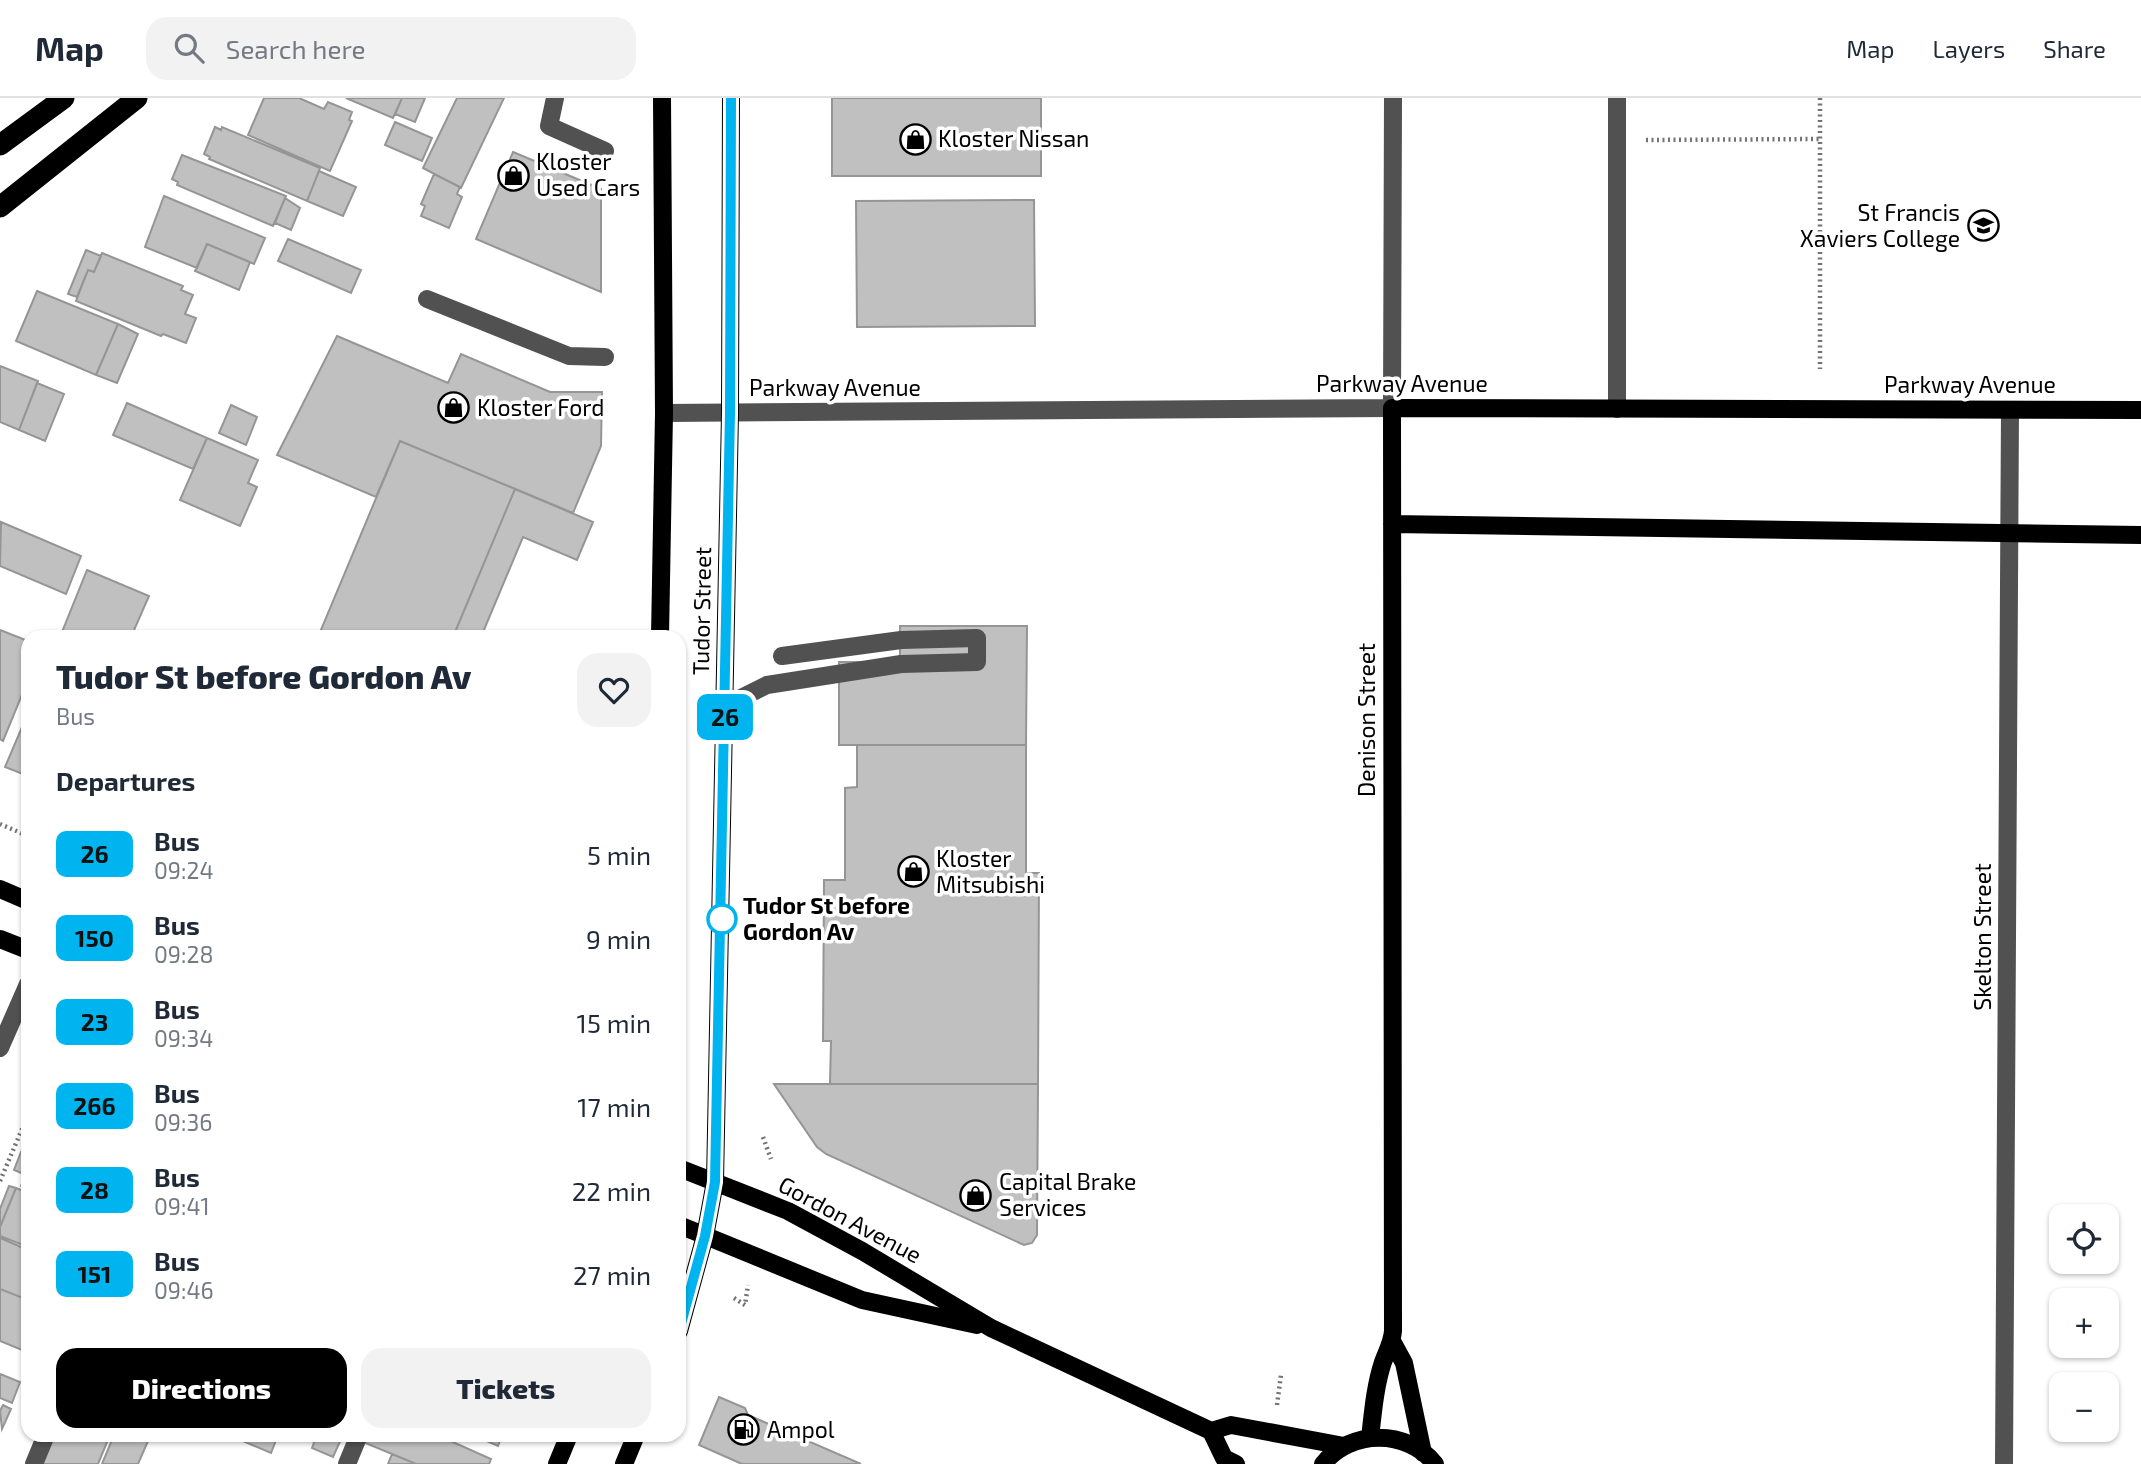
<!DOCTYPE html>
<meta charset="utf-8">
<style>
:root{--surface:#fff;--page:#f2f2f3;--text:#1f2937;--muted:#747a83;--line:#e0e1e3;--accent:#000}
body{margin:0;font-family:"Exo 2",sans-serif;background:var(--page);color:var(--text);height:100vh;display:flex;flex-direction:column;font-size:26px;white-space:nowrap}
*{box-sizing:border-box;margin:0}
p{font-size:23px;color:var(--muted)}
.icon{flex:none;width:38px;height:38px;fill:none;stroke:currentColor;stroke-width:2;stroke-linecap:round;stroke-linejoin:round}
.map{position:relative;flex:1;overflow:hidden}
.details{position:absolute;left:21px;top:532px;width:665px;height:812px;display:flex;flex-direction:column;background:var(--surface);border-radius:21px;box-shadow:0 2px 5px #0004}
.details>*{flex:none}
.badge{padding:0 14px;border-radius:10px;font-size:24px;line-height:46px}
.controls{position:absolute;left:2049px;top:1106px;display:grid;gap:14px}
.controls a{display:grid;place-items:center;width:70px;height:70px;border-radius:14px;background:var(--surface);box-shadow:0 2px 5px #0004;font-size:35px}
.map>.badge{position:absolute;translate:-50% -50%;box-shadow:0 0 0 4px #fff}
h2{padding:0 35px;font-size:26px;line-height:63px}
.round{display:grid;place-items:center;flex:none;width:74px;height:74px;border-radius:21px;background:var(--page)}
.overview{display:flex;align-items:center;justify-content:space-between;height:119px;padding:0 35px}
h1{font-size:33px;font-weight:800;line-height:52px}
.button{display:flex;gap:14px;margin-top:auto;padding:14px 35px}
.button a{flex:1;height:80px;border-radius:21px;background:var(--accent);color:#fff;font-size:28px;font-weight:800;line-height:80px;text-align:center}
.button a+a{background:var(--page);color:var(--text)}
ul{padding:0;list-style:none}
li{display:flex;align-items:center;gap:21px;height:84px;padding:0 35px}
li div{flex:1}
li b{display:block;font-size:26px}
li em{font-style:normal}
li .badge{min-width:77px;font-weight:700;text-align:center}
header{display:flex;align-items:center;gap:42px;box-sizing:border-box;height:98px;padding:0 35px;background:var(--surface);border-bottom:2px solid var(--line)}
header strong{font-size:33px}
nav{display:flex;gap:38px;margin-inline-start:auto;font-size:24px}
.search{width:490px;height:63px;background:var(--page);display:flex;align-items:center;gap:18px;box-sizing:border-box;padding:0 24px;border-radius:21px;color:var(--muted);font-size:26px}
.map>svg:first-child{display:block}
.building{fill:#c0c0c0;stroke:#959595;stroke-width:2}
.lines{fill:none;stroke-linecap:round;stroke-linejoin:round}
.path{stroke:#737373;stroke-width:4.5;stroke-dasharray:2 3.5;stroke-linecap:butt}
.minor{stroke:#515151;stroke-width:18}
.major{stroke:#000;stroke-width:18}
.highway{stroke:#000;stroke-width:21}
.line-casing{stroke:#fff;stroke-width:16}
.line{stroke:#00b5ef;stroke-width:10}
.stop-dot{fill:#fff;stroke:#00b5ef;stroke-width:3.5}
.labels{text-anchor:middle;stroke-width:7;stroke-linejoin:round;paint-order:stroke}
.poi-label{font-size:23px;fill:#000;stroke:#fff;text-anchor:start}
.street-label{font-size:23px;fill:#000;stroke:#fff}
.stop-label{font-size:23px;font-weight:bold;fill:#000;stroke:#fff;text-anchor:start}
</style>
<header>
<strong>Map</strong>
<div class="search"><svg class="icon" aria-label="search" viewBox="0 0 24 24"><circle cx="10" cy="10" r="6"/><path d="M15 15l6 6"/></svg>Search here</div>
<nav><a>Map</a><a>Layers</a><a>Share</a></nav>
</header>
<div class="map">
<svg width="2141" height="1366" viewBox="0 0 2141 1366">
<rect width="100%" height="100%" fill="#fff"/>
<!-- building -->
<path class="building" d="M264,0H299L324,11L328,4L352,14L349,22L352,23L330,73L248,37Z
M346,0H402L393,20Z
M402,0H425L415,24L395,16Z
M457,0H504L461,90L423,70Z
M832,0H1041V78H832Z
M395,24L432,40L422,63L385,47Z
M215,29L221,32L222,29L320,70L307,103L209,61L210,59L204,56Z
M513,54L601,91V194L476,141Z
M182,57L286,98L273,128L177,87L178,84L172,81Z
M319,73L356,89L343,118L307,103Z
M434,76L460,89L457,96L462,99L449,130L421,118L425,108L421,106Z
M164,98L265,140L254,166L207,146L197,170L145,149Z
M285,100L300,110L291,132L275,125Z
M1034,102L1035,228L857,229L856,103Z
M288,141L361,172L351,195L278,163Z
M207,146L250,164L239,192L195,173Z
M86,152L101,158L94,174L88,172L77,199L68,196Z
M102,155L183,188L181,192L193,197L185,216L196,220L186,245L163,236L161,238L76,203L88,172L94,174Z
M37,193L118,226L96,277L16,243Z
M118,226L138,236L117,285L96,277Z
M337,238L448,285L461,256L550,294H602L601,348L573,415L400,343L376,399L277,357Z
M0,268L38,283L19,332L0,324Z
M37,285L64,296L45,343L19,332Z
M127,305L207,340L193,371L113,337Z
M231,307L257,319L246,347L219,335Z
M207,340L258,362L248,385L257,389L240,428L180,402Z
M400,343L515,391L453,539H318Z
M515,391L593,424L577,462L523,439L481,539H453Z
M1,424L81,458L66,496L0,468Z
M87,472L149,498L131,539H60Z
M900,528H1027L1026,647H839V564H900Z
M0,532L28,543V582L3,643L0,641Z
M28,615V678L5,669Z
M857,647H1026V775H1039L1038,986H830L831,943H823L824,782H845V690L857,689Z
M774,986H1038L1037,1137L1032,1145L1024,1147L826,1056L817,1049Z
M21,1054L28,1057V1091L21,1088L26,1077L14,1072Z
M9,1088L16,1090L0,1129V1111Z
M16,1090L28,1095V1149L0,1138V1129Z
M0,1140L28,1152V1202L0,1191Z
M0,1191L28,1202V1215L22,1229L28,1231L27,1254L0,1243Z
M0,1276L20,1284L12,1305L0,1300Z
M719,1299L745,1310L748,1317L861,1366H742L699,1347Z
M3,1307L11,1311L2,1331L0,1313Z
M53,1337H110L98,1366H38Z
M114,1337H134L148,1343L138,1366H102Z
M229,1337H278L271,1355Z
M317,1337H343L333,1359L312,1350Z
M366,1337H448L446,1341L491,1361L489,1366H416L363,1344Z
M473,1337H502L498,1348Z
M392,1356L416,1366H388Z"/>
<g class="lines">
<!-- path -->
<path class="path" d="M1820,0V271
M1646,42L1820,41
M0,726L28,738
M763,1039L771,1061
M0,1083L28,1017
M734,1200L745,1207L748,1187
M1277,1307L1281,1277"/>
<!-- minor -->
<path class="minor" d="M555,0L549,28L605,53
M1617,0V311
M427,201L569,258L605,259
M664,315L1392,310L1393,0
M725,608L767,587L901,566L977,564V540L901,542L782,558
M0,950L28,886
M34,1366L46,1337
M347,1366L359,1337
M2004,1366L2010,312"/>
<!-- major -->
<path class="major" d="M1392,426L2141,437
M660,539L664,315L662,0
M0,791L28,803
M0,841L28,852
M679,1070L788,1113L862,1153L991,1230L1211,1333L1231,1327L1344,1348
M679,1127L862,1202L977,1227
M679,1233L705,1138L715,1084L730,315L731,0
M1392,1243L1404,1265L1423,1355
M1211,1333L1224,1360L1236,1366
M1370,1340C1373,1314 1375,1288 1383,1264C1387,1253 1392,1245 1393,1233L1392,310L2141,312
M557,1366L569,1337
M624,1366L636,1337
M1323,1366C1351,1331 1407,1331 1435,1366"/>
<!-- highway -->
<path class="highway" d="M0,47L64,0
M0,109L137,0"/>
</g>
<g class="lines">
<defs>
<path id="line" d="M679,1233L705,1138L715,1084L730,315L731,0"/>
</defs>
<!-- line casing -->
<use href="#line" class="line-casing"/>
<!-- line -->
<use href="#line" class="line"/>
</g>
<!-- icons -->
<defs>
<symbol id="shop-ring" viewBox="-11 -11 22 22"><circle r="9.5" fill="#fff" stroke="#000" stroke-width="1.5"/><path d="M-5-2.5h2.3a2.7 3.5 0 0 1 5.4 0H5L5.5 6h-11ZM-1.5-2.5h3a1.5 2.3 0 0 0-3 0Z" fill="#000"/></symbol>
<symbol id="school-ring" viewBox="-11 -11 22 22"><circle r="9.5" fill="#fff" stroke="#000" stroke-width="1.5"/><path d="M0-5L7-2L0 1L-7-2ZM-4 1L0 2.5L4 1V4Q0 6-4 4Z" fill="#000"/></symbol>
<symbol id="fuel-ring" viewBox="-11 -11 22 22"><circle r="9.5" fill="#fff" stroke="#000" stroke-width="1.5"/><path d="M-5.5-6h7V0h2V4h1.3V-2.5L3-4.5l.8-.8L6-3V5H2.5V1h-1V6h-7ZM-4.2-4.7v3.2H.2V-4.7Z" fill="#000"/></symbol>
</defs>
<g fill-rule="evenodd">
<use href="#shop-ring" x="898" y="24" width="35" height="35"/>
<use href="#shop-ring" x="496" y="60" width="35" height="35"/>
<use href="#school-ring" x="1966" y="110" width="35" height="35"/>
<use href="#shop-ring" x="436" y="292" width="35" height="35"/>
<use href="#shop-ring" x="896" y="756" width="35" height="35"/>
<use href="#shop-ring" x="958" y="1080" width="35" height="35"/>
<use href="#fuel-ring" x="726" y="1314" width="35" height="35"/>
</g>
<!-- markers -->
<circle class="stop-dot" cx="722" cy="821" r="14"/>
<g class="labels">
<!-- poi labels -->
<g class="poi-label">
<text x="938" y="49">Kloster Nissan</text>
<text x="536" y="72">Kloster<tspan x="536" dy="26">Used Cars</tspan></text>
<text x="1960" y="123" text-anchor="end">St Francis<tspan x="1960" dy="26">Xaviers College</tspan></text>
<text x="477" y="318">Kloster Ford</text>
<text x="936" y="769">Kloster<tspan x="936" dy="26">Mitsubishi</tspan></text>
<text x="999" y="1092">Capital Brake<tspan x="999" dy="26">Services</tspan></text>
<text x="767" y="1340">Ampol</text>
</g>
<!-- street labels -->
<g class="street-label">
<text x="1402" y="294">Parkway Avenue</text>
<text x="1970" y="295">Parkway Avenue</text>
<text x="835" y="298">Parkway Avenue</text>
<text transform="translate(702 513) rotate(-89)" y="8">Tudor Street</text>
<text transform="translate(1367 622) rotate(-90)" y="8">Denison Street</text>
<text transform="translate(1983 839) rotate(-90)" y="8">Skelton Street</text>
<text transform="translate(850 1122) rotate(28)" y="8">Gordon Avenue</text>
</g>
<!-- stop labels -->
<g class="stop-label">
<text x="743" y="816">Tudor St before<tspan x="743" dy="26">Gordon Av</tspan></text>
</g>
</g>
</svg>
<div class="controls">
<a><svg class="icon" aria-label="locate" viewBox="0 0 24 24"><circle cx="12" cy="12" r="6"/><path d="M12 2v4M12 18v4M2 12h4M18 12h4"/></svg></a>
<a>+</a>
<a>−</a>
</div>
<b class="badge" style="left:725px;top:619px;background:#00b5ef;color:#111">26</b>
<section class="details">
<div class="overview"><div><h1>Tudor St before Gordon Av</h1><p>Bus</p></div><a class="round"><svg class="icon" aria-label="heart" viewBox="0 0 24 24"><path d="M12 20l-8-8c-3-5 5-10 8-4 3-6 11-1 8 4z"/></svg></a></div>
<h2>Departures</h2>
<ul>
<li><span class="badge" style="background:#00b5ef;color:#111">26</span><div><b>Bus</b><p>09:24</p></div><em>5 min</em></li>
<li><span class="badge" style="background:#00b5ef;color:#111">150</span><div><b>Bus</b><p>09:28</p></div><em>9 min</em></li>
<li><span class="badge" style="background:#00b5ef;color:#111">23</span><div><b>Bus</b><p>09:34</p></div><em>15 min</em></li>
<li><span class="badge" style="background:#00b5ef;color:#111">266</span><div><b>Bus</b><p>09:36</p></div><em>17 min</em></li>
<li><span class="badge" style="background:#00b5ef;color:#111">28</span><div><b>Bus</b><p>09:41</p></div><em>22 min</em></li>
<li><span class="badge" style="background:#00b5ef;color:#111">151</span><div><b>Bus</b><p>09:46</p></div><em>27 min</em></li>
</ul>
<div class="button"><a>Directions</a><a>Tickets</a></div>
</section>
</div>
